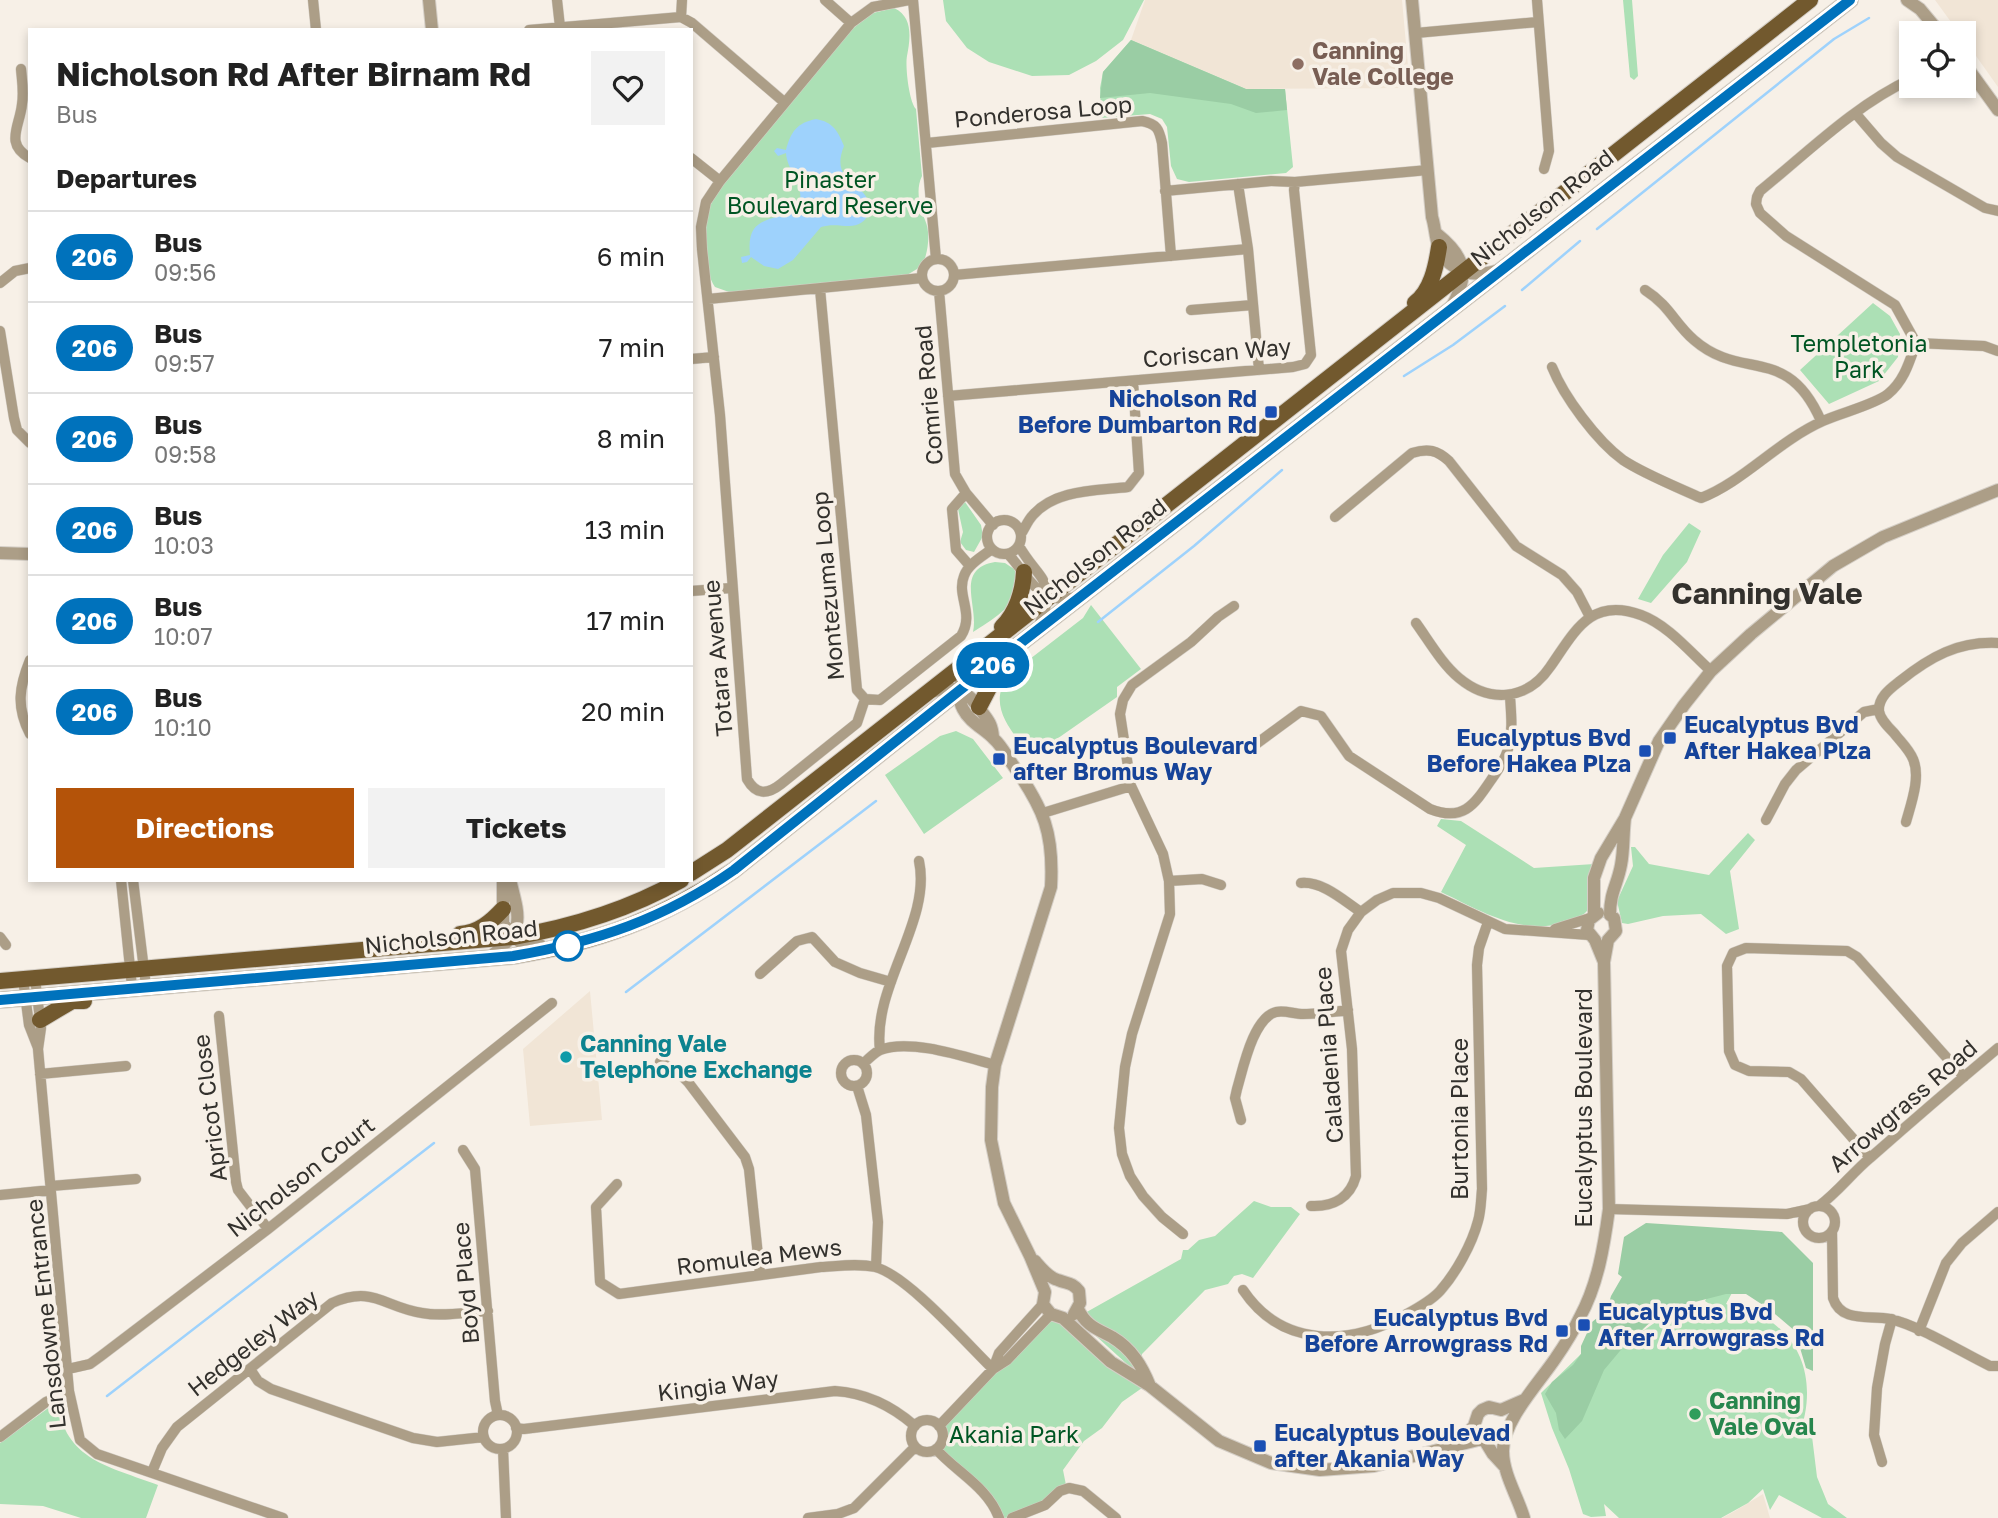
<!DOCTYPE html>
<style>
:root{--surface:#fff;--page:#f2f2f2;--text:#222;--muted:#767676;--line:#e0e0e0;--accent:#b45309}
body{margin:0;font-family:"Golos Text",sans-serif;background:var(--page);color:var(--text);height:100vh;display:flex;flex-direction:column;font-size:26px;white-space:nowrap}
*{box-sizing:border-box;margin:0}
p{font-size:23px;color:var(--muted)}
.icon{flex:none;width:38px;height:38px;fill:none;stroke:currentColor;stroke-width:2;stroke-linecap:round;stroke-linejoin:round}
.map{position:relative;flex:1;overflow:hidden}
.side{position:absolute;left:28px;top:28px;width:665px;height:854px;display:flex;flex-direction:column;background:var(--surface);border-radius:0px;box-shadow:0 4px 10px #0003}
.side>*{flex:none}
.badge{padding:0 14px;border-radius:23px;font-size:24px;line-height:46px}
.fabs{position:absolute;left:1899px;top:21px;display:grid;gap:14px}
.fabs a{display:grid;place-items:center;width:77px;height:77px;border-radius:0px;background:var(--surface);box-shadow:0 4px 10px #0003;font-size:35px}
.map>.badge{position:absolute;translate:-50% -50%;box-shadow:0 0 0 4px #fff}
h2{padding:0 28px;font-size:26px;line-height:63px}
.round{display:grid;place-items:center;flex:none;width:74px;height:74px;border-radius:0px;background:var(--page)}
.head{display:flex;align-items:center;justify-content:space-between;height:119px;padding:0 28px}
h1{font-size:33px;font-weight:700;line-height:52px}
.cta{display:flex;gap:14px;margin-top:auto;padding:14px 28px}
.cta a{flex:1;height:80px;border-radius:0px;background:var(--accent);color:#fff;font-size:28px;font-weight:700;line-height:80px;text-align:center}
.cta a+a{background:var(--page);color:var(--text)}
ul{padding:0;list-style:none}
li{display:flex;align-items:center;gap:21px;height:91px;padding:0 28px;border-top:2px solid var(--line)}
li div{flex:1}
li b{display:block;font-size:26px}
li em{font-style:normal}
li .badge{min-width:77px;font-weight:700;text-align:center}
.map>svg:first-child{display:block}
.built{fill:#f1e5d6}
.green{fill:#ace0b5}
.forest{fill:#9acda4}
.water{fill:#9ed2fc}
.lines{fill:none;stroke-linecap:round;stroke-linejoin:round}
.stream{stroke:#9ed2fc;stroke-width:2.5}
.minor-casing{stroke:#d4cec6;stroke-width:11}
.tertiary-casing{stroke:#d4cec6;stroke-width:14}
.primary-casing{stroke:#d4cec6;stroke-width:18}
.minor{stroke:#ac9e87;stroke-width:10}
.tertiary{stroke:#ac9e87;stroke-width:12}
.primary{stroke:#72592e;stroke-width:16}
.line-casing{stroke:#fff;stroke-width:16}
.line{stroke:#0072bc;stroke-width:10}
.education-dot{fill:#8d6e63;stroke:#f7f0e7;stroke-width:2.5}
.transit-dot{fill:#1a4fb4;stroke:#f7f0e7;stroke-width:2.5}
.stop-dot{fill:#fff;stroke:#0072bc;stroke-width:3.5}
.culture-dot{fill:#0f9aa8;stroke:#f7f0e7;stroke-width:2.5}
.leisure-dot{fill:#2e9e5b;stroke:#f7f0e7;stroke-width:2.5}
.labels{text-anchor:middle;stroke-width:7;stroke-linejoin:round;paint-order:stroke}
.education-label{font-size:23px;font-weight:bold;fill:#785e54;stroke:#f7f0e7;text-anchor:start}
.street-label{font-size:23px;fill:#33312d;stroke:#f7f0e7}
.park-label{font-size:23px;fill:#005523;stroke:#f7f0e7}
.transit-label{font-size:23px;font-weight:bold;fill:#164399;stroke:#f7f0e7;text-anchor:start}
.culture-label{font-size:23px;font-weight:bold;fill:#0d838f;stroke:#f7f0e7;text-anchor:start}
.leisure-label{font-size:23px;font-weight:bold;fill:#27864d;stroke:#f7f0e7;text-anchor:start}
.district-label{font-size:30px;font-weight:bold;fill:#33312d;stroke:#f7f0e7}
</style>
<div class="map">
<svg width="1998" height="1518" viewBox="0 0 1998 1518">
<rect width="100%" height="100%" fill="#f7f0e7"/>
<!-- built -->
<path class="built" d="M1145,0H1402L1410,88L1246,89L1131,40Z
M1935,0H1998V87L1964,39V33H1959Z
M590,991L602,1120L530,1126L523,1049Z
M1763,1494L1770,1518H1722L1735,1511Z"/>
<!-- green -->
<path class="green" d="M943,0H1144L1123,40L1096,61L1069,75L1032,76L989,62L967,48L946,21Z
M1623,0H1632L1638,76L1634,80L1630,77Z
M894,8C914,17 910,40 907,56C905,66 909,102 916,109L922,176C915,190 920,207 925,220C931,233 928,253 922,266L907,275L890,277L729,292L715,287C700,264 703,218 715,195L852,29L873,13Z
M1131,40L1246,89H1285L1293,167L1286,173L1189,182L1177,179L1171,166L1167,127L1162,119L1150,114L1101,118L1100,88L1103,72Z
M1873,303L1890,316L1900,334L1898,357L1879,381L1829,404L1800,370Z
M965,502L981,525L983,536L974,552L966,550L960,542L963,532L958,509Z
M1689,523L1701,531L1687,562L1651,603L1638,599L1663,555Z
M995,562L1005,563L1014,569C1030,599 993,619 973,632C979,606 954,569 995,562Z
M1091,605L1141,669L1117,687V697L1031,757C1013,732 986,707 1008,676L1083,618Z
M956,731L973,739L1003,778L924,834L885,775L940,736Z
M1441,819L1461,821L1534,868L1594,864C1593,877 1594,897 1589,908C1584,917 1575,918 1566,922C1522,937 1479,910 1441,892L1466,845L1437,826Z
M1748,833L1755,840L1730,871L1739,929L1726,934L1701,914L1663,916L1628,924L1622,923L1617,901L1633,866L1631,847H1635L1649,864L1709,875Z
M1254,1201L1271,1207H1291L1300,1214L1253,1278L1242,1274L1234,1276L1228,1284L1205,1290L1142,1354L1138,1374L1076,1318L1181,1259L1183,1250H1188L1199,1240L1215,1236Z
M1724,1267L1741,1276L1726,1304C1737,1308 1752,1310 1762,1316C1807,1341 1816,1390 1799,1435L1810,1420L1817,1477L1828,1504L1847,1518H1822L1779,1495L1770,1510L1763,1489L1748,1503L1721,1518H1619L1604,1504L1606,1516L1591,1517L1583,1514L1569,1469L1552,1428L1541,1393L1581,1354L1647,1325L1638,1335C1661,1316 1681,1309 1711,1305L1705,1301Z
M1050,1315L1099,1346L1142,1388L1122,1402L1102,1428L1084,1441L1063,1470L1066,1485C1047,1501 1024,1518 999,1518L995,1507L936,1449L943,1440L941,1426Z
M58,1401C63,1460 111,1467 158,1485L146,1518H81L43,1506L0,1504V1443Z"/>
<!-- forest -->
<path class="forest" d="M1131,40L1246,89H1285L1287,110L1256,113L1231,104L1150,93L1100,98L1103,72Z
M1646,1223L1782,1232L1813,1263V1371L1806,1368L1795,1331L1769,1309L1746,1294H1726L1687,1304L1661,1314L1630,1339L1604,1370L1582,1421L1565,1439L1559,1430L1556,1413L1545,1394L1552,1382L1573,1365L1581,1354V1346L1592,1322L1607,1310L1611,1296L1622,1277L1618,1274L1624,1237Z"/>
<!-- water -->
<path class="water" d="M816,119C833,122 838,131 844,146C829,183 865,181 870,206L879,205L881,210L878,212L871,209C860,237 842,220 821,227L793,260L778,269L764,266L751,257L747,262L742,263L741,257L750,255C745,208 781,228 800,200C803,183 787,170 786,153L778,156L774,151L777,148L786,150C791,131 797,123 816,119Z"/>
<g class="lines">
<!-- stream -->
<path class="stream" d="M1597,229L1834,39L1869,18
M1522,290L1580,241
M1404,376L1453,345L1505,306
M1098,622L1194,546L1282,470
M626,992L876,801
M107,1396L434,1143"/>
<defs>
<path id="minor" d="M313,0L316,30
M557,0L560,27
M825,0L851,23
M913,0L936,259
M1537,0L1549,151L1544,169
M681,17L682,0
M529,30L681,17L692,23L784,102
M1416,33L1538,22
M21,69C22,81 24,92 22,104C20,126 4,144 30,158
M1856,114L1881,143L1897,157L1985,208L1998,211
M927,143L1142,121C1157,124 1159,129 1162,143L1171,256
M691,158L720,181
M1238,184L1248,249L1259,370
M1165,191L1271,181L1295,182L1428,170
M922 275a16 16 0 1 1 32 0a16 16 0 1 1-32 0Z
M954,275L1248,249
M0,283L15,271L30,268
M820,289L857,690L865,699L880,700L961,636C975,613 956,596 964,576C968,564 983,556 992,549
M1645,290C1670,306 1675,324 1694,340C1742,382 1787,343 1821,421
M939,291L955,474L966,493L993,525
M708,299L922,278
M1191,310L1253,305
M0,331L14,418L17,430L30,443
M1916,343L1984,346L1998,351
M691,359L714,357
M1552,367C1564,397 1597,441 1623,460C1644,474 1677,487 1701,498C1743,482 1778,441 1823,421C1840,413 1874,405 1888,394C1904,381 1909,363 1916,343L1895,305L1786,236L1760,213L1756,204L1757,197L1760,191C1808,152 1855,105 1911,79
M948,396L1293,367L1305,364L1311,355L1294,190L1295,182
M966,493L952,509L956,550L970,566
M1335,517L1412,453C1428,448 1437,450 1449,461L1516,546L1562,575L1577,592L1590,617
M987 537a17 17 0 1 1 34 0a17 17 0 1 1-34 0Z
M1021,534C1025,528 1028,520 1033,515C1056,489 1096,491 1128,487L1139,473L1133,381
M1019,546C1039,581 1059,580 1039,625
M1008,554C1030,577 1037,606 1076,597
M691,591L731,588
M1416,623C1429,641 1442,664 1459,678C1489,703 1527,701 1550,667C1574,633 1590,596 1641,615C1668,625 1690,652 1711,671
M30,660C19,687 16,707 30,734
M865,699L857,723L781,784C767,795 756,795 747,779L720,415L702,249L701,227L706,202L720,181L851,23L873,7L909,0
M1252,747L1301,711L1321,716L1349,756L1430,809C1463,822 1474,805 1491,780C1499,769 1506,758 1509,746C1513,729 1511,713 1510,696
M1043,813L1131,786
M1766,820L1785,784L1796,770L1864,712L1879,709
M1906,822C1911,804 1921,777 1913,759C1909,749 1900,741 1894,733C1888,727 1880,719 1879,711C1878,697 1891,688 1900,681C1930,657 1958,641 1998,643
M121,880L132,987
M133,880L146,986
M1169,881L1202,879L1221,885
M1301,883C1323,881 1344,901 1361,912
M1555,929L1590,918
M0,937L6,945
M760,974L797,941L812,937L835,962L860,973L891,982
M35,978L41,1028L38,1049L69,1391L80,1440L97,1454L283,1518
M23,979L29,1025L38,1048
M219,1016L236,1182L238,1190L268,1229
M880,1050C872,986 932,921 919,861
M841 1073a13 13 0 1 1 26 0a13 13 0 1 1-26 0Z
M660,1062L679,1073L688,1082L745,1157L749,1169L760,1275
M863,1064C868,1059 874,1053 880,1050C910,1038 965,1057 995,1065
M40,1074L126,1066
M857,1086L866,1115L878,1222L876,1267
M1241,1120L1235,1098L1237,1089C1243,1069 1253,1018 1276,1012C1285,1010 1294,1014 1303,1014C1318,1014 1333,1012 1348,1010
M463,1150L475,1169L495,1401L498,1415
M1870,1158L1801,1079L1789,1072L1749,1071L1735,1065L1729,1051L1727,966L1733,953L1746,948L1847,951L1857,957L1964,1077
M617,1184L596,1207L600,1282L619,1294L821,1267C839,1266 858,1263 875,1267C907,1275 967,1344 993,1369
M51,1186L136,1179
M0,1195L51,1190
M1803 1222a16 16 0 1 1 32 0a16 16 0 1 1-32 0Z
M1311,1206C1333,1207 1350,1198 1356,1176L1352,1049L1341,951L1348,930L1361,912L1377,900L1393,893H1421L1439,898L1505,929L1589,935
M1819,1206C1838,1192 1852,1173 1870,1158C1912,1121 1955,1084 1998,1048
M1609,1209L1787,1214L1810,1209
M1832,1231L1833,1298C1841,1323 1869,1315 1890,1319C1918,1325 1963,1353 1990,1366H1998
M1183,1234L1162,1217L1143,1196L1130,1176L1122,1154L1119,1128L1125,1067L1132,1034L1170,914L1169,881L1163,854L1131,786L1120,714L1123,700L1132,685L1191,642L1218,617L1234,606
M1243,1290C1282,1348 1349,1346 1405,1315C1416,1309 1431,1301 1440,1291C1456,1273 1472,1244 1478,1221C1481,1211 1481,1199 1482,1189L1477,965L1479,948L1488,922
M1919,1331L1946,1263L1962,1243L1998,1212
M68,1369L90,1364L101,1356L268,1229L552,1003
M250,1369L258,1381L271,1389L413,1438L437,1442L484,1437
M993,1369L999,1353L1043,1304
M483 1432a17 17 0 1 1 34 0a17 17 0 1 1-34 0Z
M911 1436a16 16 0 1 1 32 0a16 16 0 1 1-32 0Z
M939,1426L993,1369L1007,1360L1051,1314
M516,1428L524,1429L835,1391C866,1393 891,1405 915,1426
M0,1437L46,1402L69,1391
M503,1449L506,1518
M936,1449C956,1472 988,1487 999,1518
M1882,1462L1874,1435L1877,1388L1885,1344L1892,1319
M152,1472L162,1448L177,1427L332,1303C373,1285 384,1307 422,1313C443,1317 467,1312 488,1311
M808,1518L838,1514L854,1508L915,1447
M1012,1518L1045,1505L1060,1491L1069,1488L1083,1491L1116,1518"/>
<path id="tertiary" d="M429,0L432,30
M1412,0L1432,217C1435,226 1435,236 1438,245C1447,272 1474,279 1499,270
M1907,0L1920,9L1940,33
M1964,63L1998,110
M1437,234C1466,257 1470,275 1451,308
M0,553L30,554
M968,662C962,675 955,695 963,709C970,723 985,729 994,739C1002,746 1007,757 1013,765C1044,809 1054,833 1051,887L995,1065L992,1087L991,1140L1004,1203L1030,1256L1045,1292L1043,1304L1046,1308L1051,1314L1063,1318L1111,1362L1150,1386L1219,1441L1271,1463L1320,1470L1374,1466L1482,1439
M931,692C959,684 966,690 982,712C989,721 992,725 993,737
M503,880V924L524,946L540,945
M1598,913L1589,920L1587,930L1595,940L1604,962
M1594,915V878L1601,858L1625,818L1659,741L1684,705L1711,671L1751,634L1833,566L1883,537L1998,490
M489,958C524,930 521,922 510,880
M1035,1261C1041,1268 1049,1278 1058,1280C1067,1284 1072,1282 1079,1291L1080,1303L1074,1314
M1078,1309C1086,1326 1097,1329 1112,1337C1132,1349 1142,1366 1150,1386
M1485,1441L1493,1454L1505,1467
M1459,1443L1474,1426L1478,1414L1482,1410L1489,1407L1501,1410L1524,1400
M1524,1518C1518,1497 1503,1474 1503,1451C1503,1421 1538,1384 1555,1359C1564,1346 1573,1332 1580,1317C1598,1284 1604,1246 1609,1209L1604,962L1608,940L1616,931L1614,918L1610,915C1610,892 1617,886 1621,865C1624,850 1623,834 1625,818"/>
<path id="primary" d="M1415,303C1431,291 1436,267 1439,247
M1002,627C1016,613 1023,592 1024,572
M979,707L1003,661
M691,873L727,850L1810,0
M460,934C478,933 491,922 503,909
M0,981L513,937C572,927 628,910 681,880
M0,1000L513,956C596,943 664,918 734,870L960,690L1850,0
M40,1020L72,1001H84"/>
</defs>
<!-- minor casing -->
<use href="#minor" class="minor-casing"/>
<!-- tertiary casing -->
<use href="#tertiary" class="tertiary-casing"/>
<!-- primary casing -->
<use href="#primary" class="primary-casing"/>
<!-- minor -->
<use href="#minor" class="minor"/>
<!-- tertiary -->
<use href="#tertiary" class="tertiary"/>
<!-- primary -->
<use href="#primary" class="primary"/>
</g>
<g class="lines">
<defs>
<path id="line" d="M0,1000L513,956C596,942 664,919 734,870L960,690L1850,0"/>
</defs>
<!-- line casing -->
<use href="#line" class="line-casing"/>
<!-- line -->
<use href="#line" class="line"/>
</g>
<!-- markers -->
<circle class="education-dot" cx="1298" cy="64" r="7"/>
<g class="transit-dot">
<rect x="1264" y="405" width="14" height="14" rx="3.5"/>
<rect x="1663" y="731" width="14" height="14" rx="3.5"/>
<rect x="1638" y="744" width="14" height="14" rx="3.5"/>
<rect x="992" y="752" width="14" height="14" rx="3.5"/>
<rect x="1577" y="1318" width="14" height="14" rx="3.5"/>
<rect x="1555" y="1324" width="14" height="14" rx="3.5"/>
<rect x="1253" y="1439" width="14" height="14" rx="3.5"/>
</g>
<circle class="stop-dot" cx="568" cy="946" r="14"/>
<circle class="culture-dot" cx="566" cy="1057" r="7"/>
<circle class="leisure-dot" cx="1695" cy="1414" r="7"/>
<g class="labels">
<!-- education labels -->
<g class="education-label">
<text x="1312" y="59">Canning<tspan x="1312" dy="26">Vale College</tspan></text>
</g>
<!-- street labels -->
<g class="street-label">
<text transform="translate(1043 112) rotate(-5)" y="8">Ponderosa Loop</text>
<text transform="translate(1542 208) rotate(-38)" y="8">Nicholson Road</text>
<text transform="translate(1217 353) rotate(-5)" y="8">Coriscan Way</text>
<text transform="translate(929 395) rotate(-95)" y="8">Comrie Road</text>
<text transform="translate(1095 557) rotate(-38)" y="8">Nicholson Road</text>
<text transform="translate(828 586) rotate(-95)" y="8">Montezuma Loop</text>
<text transform="translate(718 658) rotate(-95)" y="8">Totara Avenue</text>
<text transform="translate(451 937) rotate(-6)" y="8">Nicholson Road</text>
<text transform="translate(1329 1055) rotate(-94)" y="8">Caladenia Place</text>
<text transform="translate(1903 1106) rotate(-41)" y="8">Arrowgrass Road</text>
<text transform="translate(210 1108) rotate(-97)" y="8">Apricot Close</text>
<text transform="translate(1584 1108) rotate(-90)" y="8">Eucalyptus Boulevard</text>
<text transform="translate(1460 1119) rotate(-90)" y="8">Burtonia Place</text>
<text transform="translate(301 1177) rotate(-38)" y="8">Nicholson Court</text>
<text transform="translate(759 1257) rotate(-7)" y="8">Romulea Mews</text>
<text transform="translate(466 1283) rotate(-95)" y="8">Boyd Place</text>
<text transform="translate(46 1314) rotate(-96)" y="8">Lansdowne Entrance</text>
<text transform="translate(253 1343) rotate(-38)" y="8">Hedgeley Way</text>
<text transform="translate(718 1386) rotate(-7)" y="8">Kingia Way</text>
</g>
<!-- park labels -->
<g class="park-label">
<text x="830" y="188">Pinaster<tspan x="830" dy="26">Boulevard Reserve</tspan></text>
<text x="1859" y="352">Templetonia<tspan x="1859" dy="26">Park</tspan></text>
<text x="1014" y="1443">Akania Park</text>
</g>
<!-- transit labels -->
<g class="transit-label">
<text x="1257" y="407" text-anchor="end">Nicholson Rd<tspan x="1257" dy="26">Before Dumbarton Rd</tspan></text>
<text x="1684" y="733">Eucalyptus Bvd<tspan x="1684" dy="26">After Hakea Plza</tspan></text>
<text x="1631" y="746" text-anchor="end">Eucalyptus Bvd<tspan x="1631" dy="26">Before Hakea Plza</tspan></text>
<text x="1013" y="754">Eucalyptus Boulevard<tspan x="1013" dy="26">after Bromus Way</tspan></text>
<text x="1598" y="1320">Eucalyptus Bvd<tspan x="1598" dy="26">After Arrowgrass Rd</tspan></text>
<text x="1548" y="1326" text-anchor="end">Eucalyptus Bvd<tspan x="1548" dy="26">Before Arrowgrass Rd</tspan></text>
<text x="1274" y="1441">Eucalyptus Boulevad<tspan x="1274" dy="26">after Akania Way</tspan></text>
</g>
<!-- culture labels -->
<g class="culture-label">
<text x="580" y="1052">Canning Vale<tspan x="580" dy="26">Telephone Exchange</tspan></text>
</g>
<!-- leisure labels -->
<g class="leisure-label">
<text x="1709" y="1409">Canning<tspan x="1709" dy="26">Vale Oval</tspan></text>
</g>
<!-- district labels -->
<g class="district-label">
<text x="1767" y="604">Canning Vale</text>
</g>
</g>
</svg>
<div class="fabs">
<a><svg class="icon" aria-label="locate" viewBox="0 0 24 24"><circle cx="12" cy="12" r="6"/><path d="M12 2v4M12 18v4M2 12h4M18 12h4"/></svg></a>
</div>
<b class="badge" style="left:993px;top:665px;background:#0072bc;color:#fff">206</b>
<section class="side">
<div class="head"><div><h1>Nicholson Rd After Birnam Rd</h1><p>Bus</p></div><a class="round"><svg class="icon" aria-label="heart" viewBox="0 0 24 24"><path d="M12 20l-8-8c-3-5 5-10 8-4 3-6 11-1 8 4z"/></svg></a></div>
<h2>Departures</h2>
<ul>
<li><span class="badge" style="background:#0072bc;color:#fff">206</span><div><b>Bus</b><p>09:56</p></div><em>6 min</em></li>
<li><span class="badge" style="background:#0072bc;color:#fff">206</span><div><b>Bus</b><p>09:57</p></div><em>7 min</em></li>
<li><span class="badge" style="background:#0072bc;color:#fff">206</span><div><b>Bus</b><p>09:58</p></div><em>8 min</em></li>
<li><span class="badge" style="background:#0072bc;color:#fff">206</span><div><b>Bus</b><p>10:03</p></div><em>13 min</em></li>
<li><span class="badge" style="background:#0072bc;color:#fff">206</span><div><b>Bus</b><p>10:07</p></div><em>17 min</em></li>
<li><span class="badge" style="background:#0072bc;color:#fff">206</span><div><b>Bus</b><p>10:10</p></div><em>20 min</em></li>
</ul>
<div class="cta"><a>Directions</a><a>Tickets</a></div>
</section>
</div>
